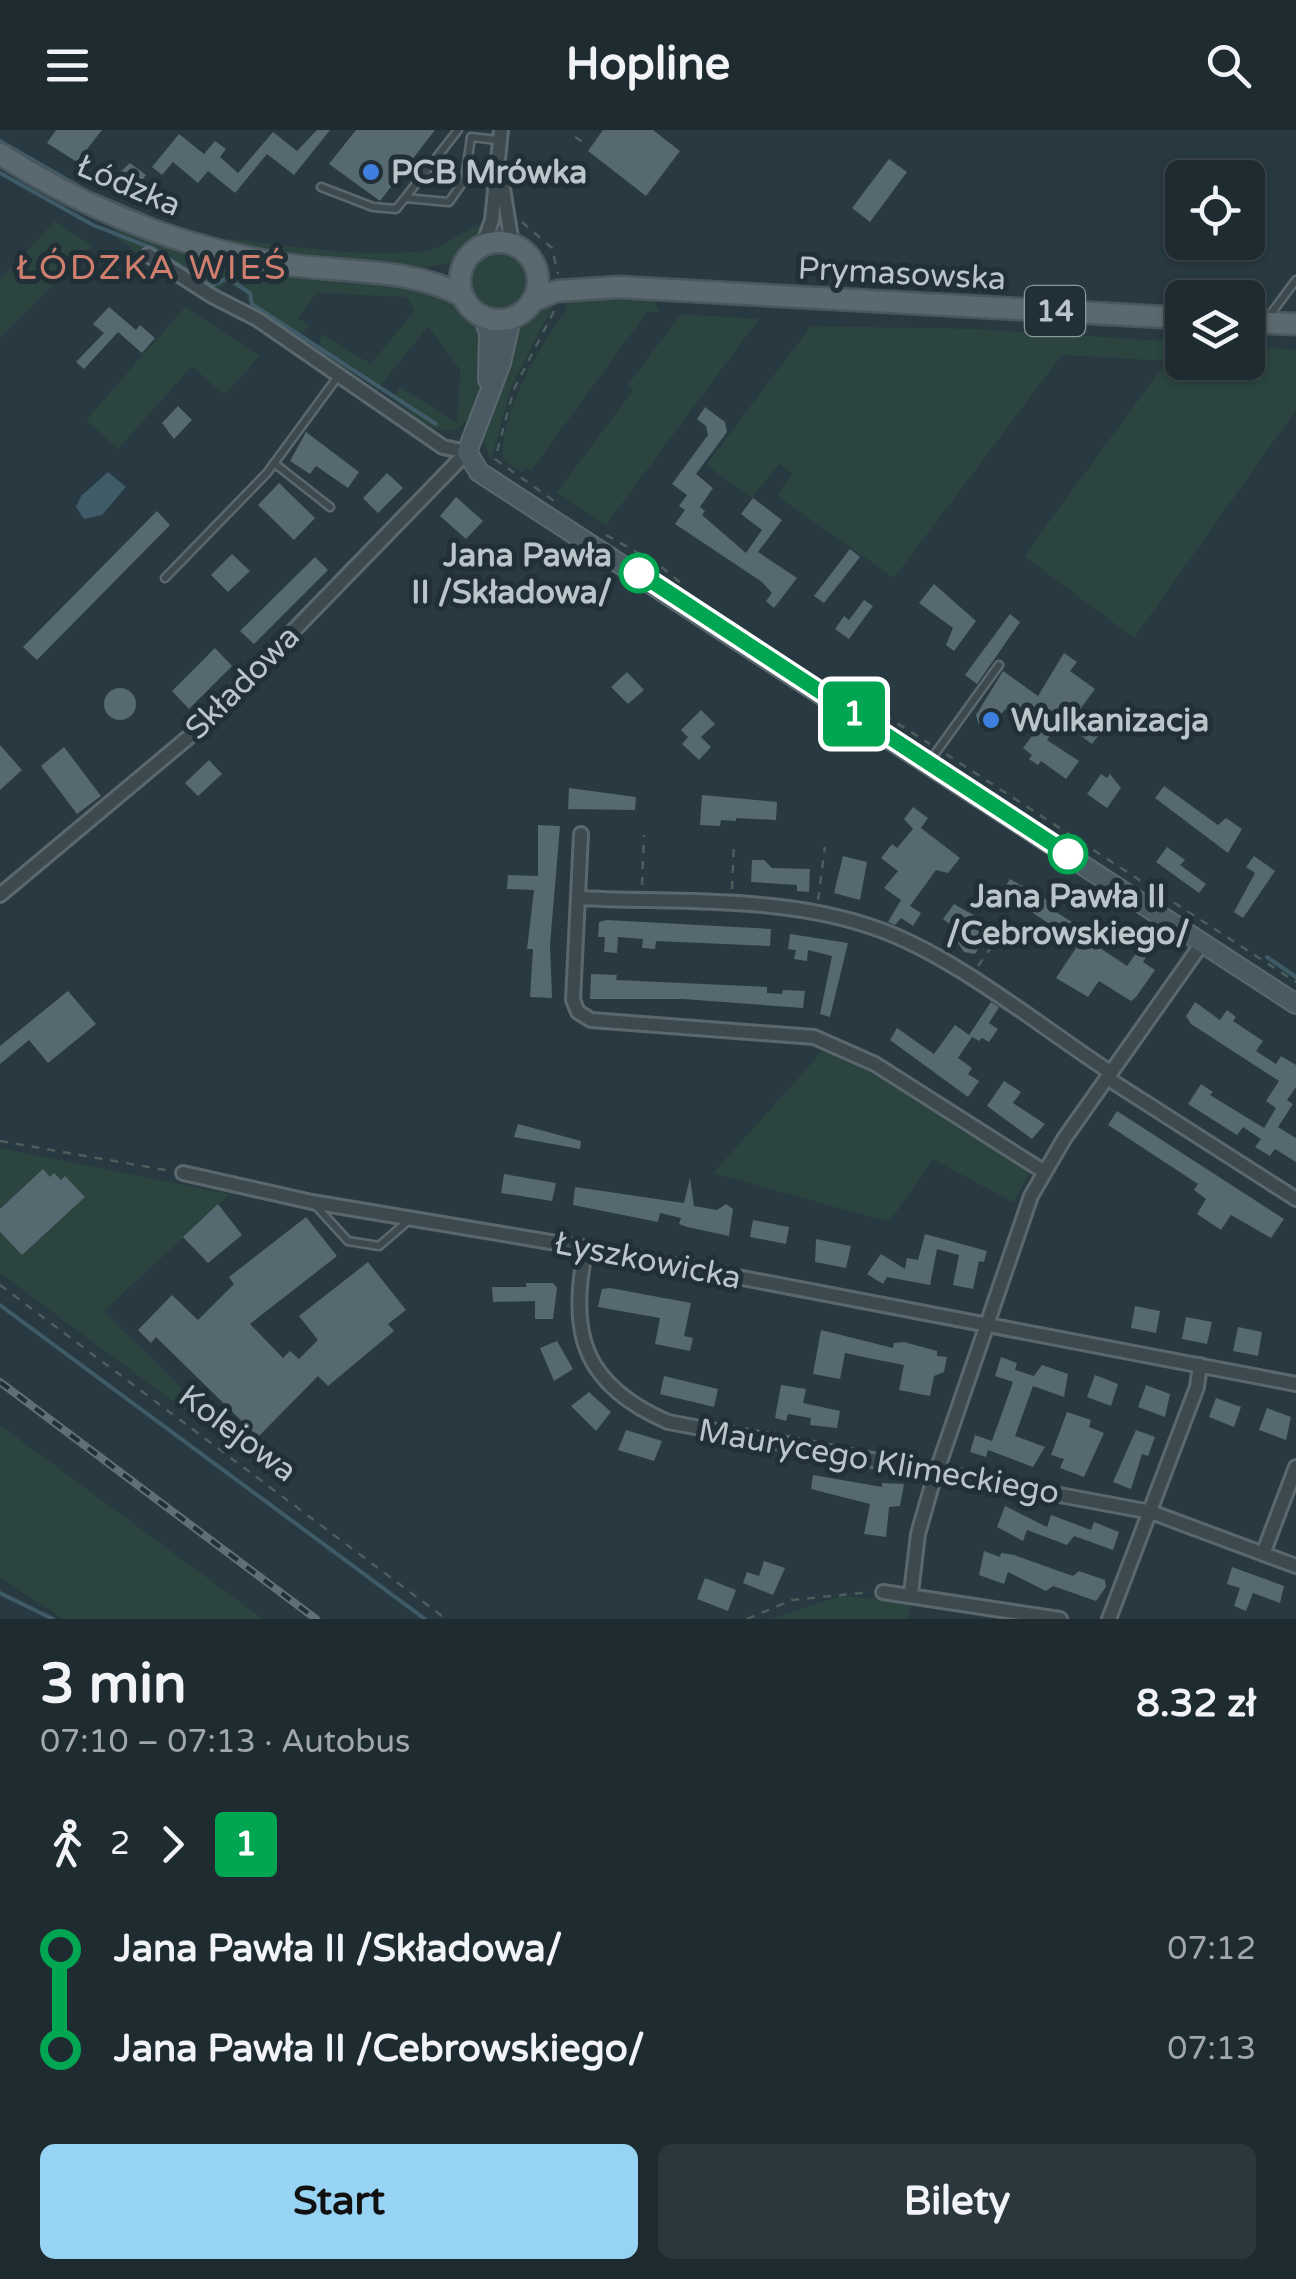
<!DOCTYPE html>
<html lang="pl">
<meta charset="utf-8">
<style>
:root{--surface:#1e2b31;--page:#2b373d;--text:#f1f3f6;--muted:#a1a7ab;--line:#3c474d;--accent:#97d3f2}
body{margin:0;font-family:"Varela Round",sans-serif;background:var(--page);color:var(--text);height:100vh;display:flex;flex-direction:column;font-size:38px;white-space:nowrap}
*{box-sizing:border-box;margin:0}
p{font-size:32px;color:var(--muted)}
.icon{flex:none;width:55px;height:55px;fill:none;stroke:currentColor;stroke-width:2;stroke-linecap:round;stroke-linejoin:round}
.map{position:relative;height:1489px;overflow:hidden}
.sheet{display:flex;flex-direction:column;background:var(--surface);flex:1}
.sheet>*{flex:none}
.badge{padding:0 20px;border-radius:8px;font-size:35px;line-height:65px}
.fabs{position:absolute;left:1165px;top:30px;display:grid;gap:20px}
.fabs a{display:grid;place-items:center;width:100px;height:100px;border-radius:15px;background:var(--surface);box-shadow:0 2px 8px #0004,0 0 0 2px var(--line);font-size:50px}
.map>.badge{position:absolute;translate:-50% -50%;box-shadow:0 0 0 5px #fff}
.legs{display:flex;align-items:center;gap:15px;height:110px;padding:0 40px;font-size:32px}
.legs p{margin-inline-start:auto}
.headline{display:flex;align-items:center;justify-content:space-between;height:170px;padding:0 40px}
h1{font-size:55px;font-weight:700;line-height:75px}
.cta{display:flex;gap:20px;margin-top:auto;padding:20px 40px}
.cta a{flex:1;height:115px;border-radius:15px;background:var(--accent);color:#111;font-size:40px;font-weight:700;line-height:115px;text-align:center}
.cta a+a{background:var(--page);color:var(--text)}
ul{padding:0 40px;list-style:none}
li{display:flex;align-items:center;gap:35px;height:100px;font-size:38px}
li i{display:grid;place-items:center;width:15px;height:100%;margin:0 12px;background:currentColor}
li i::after{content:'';width:25px;height:25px;margin:-12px;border:8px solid;border-radius:50%;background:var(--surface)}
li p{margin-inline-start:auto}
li:first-child i{background:linear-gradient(#0000 50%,currentColor 0)}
li:last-child i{background:linear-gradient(currentColor 50%,#0000 0)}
header{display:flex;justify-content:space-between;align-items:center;height:130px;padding:0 40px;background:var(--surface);font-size:45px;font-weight:700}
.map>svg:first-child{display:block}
.green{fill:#2b443f}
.water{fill:#3f5b68}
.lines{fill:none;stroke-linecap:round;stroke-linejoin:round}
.stream{stroke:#3f5b68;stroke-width:4}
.building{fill:#566870}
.lane-casing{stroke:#5a686e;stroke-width:11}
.street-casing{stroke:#5a686e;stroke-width:18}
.secondary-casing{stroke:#5a686e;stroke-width:22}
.primary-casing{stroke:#49565d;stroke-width:25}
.path{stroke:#4a5f5c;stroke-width:2.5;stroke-dasharray:8 8;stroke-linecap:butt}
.lane{stroke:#3c4a50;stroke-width:6}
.street{stroke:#3c4a50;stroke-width:12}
.secondary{stroke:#4a5a63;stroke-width:18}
.primary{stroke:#5a6970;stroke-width:20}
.rail-casing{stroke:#5f6f77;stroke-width:8}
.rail{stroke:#212f36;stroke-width:4;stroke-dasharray:11;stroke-linecap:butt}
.line-1-casing{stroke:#fff;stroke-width:22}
.line-1{stroke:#00a651;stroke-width:15}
.shop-dot{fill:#3f7fe0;stroke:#212f36;stroke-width:4}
.stop-1-dot{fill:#fff;stroke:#00a651;stroke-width:5}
.labels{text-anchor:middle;stroke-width:10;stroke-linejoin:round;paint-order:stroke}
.shield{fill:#212f36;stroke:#8b989e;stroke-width:2.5}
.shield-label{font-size:30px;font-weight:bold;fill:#b9c5cb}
.poi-label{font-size:32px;font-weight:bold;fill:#b9c5cb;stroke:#212f36;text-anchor:start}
.street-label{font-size:32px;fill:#b9c5cb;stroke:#212f36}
.stop-label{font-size:32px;font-weight:bold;fill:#b9c5cb;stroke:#212f36;text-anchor:end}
.neighbourhood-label{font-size:35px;letter-spacing:2.5px;fill:#d07f6f;stroke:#212f36}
</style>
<header><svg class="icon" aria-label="menu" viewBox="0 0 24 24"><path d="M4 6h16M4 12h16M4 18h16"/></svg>Hopline<svg class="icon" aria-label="search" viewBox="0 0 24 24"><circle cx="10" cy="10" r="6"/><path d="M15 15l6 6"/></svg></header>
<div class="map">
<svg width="1296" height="1489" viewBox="0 0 1296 1489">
<rect width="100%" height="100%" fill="#283941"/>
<!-- green -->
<path class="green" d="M55,91L93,116L0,208V149Z
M486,94C479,107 463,127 448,133C415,145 253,128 224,108C290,116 358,128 424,121C448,119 464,95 486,94Z
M115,98L240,137L426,158L455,170L482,200C483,226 483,314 438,299C422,294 406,279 392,269L400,257L457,293L460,240L428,196L378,259L318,221L322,204L371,234L415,180L406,167L317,163L298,188L310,196L297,207L250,177L245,163L227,152L216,162L147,120L138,123L112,104Z
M470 150a29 29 0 1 1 58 0a29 29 0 1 1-58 0Z
M568,168L654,171L660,182H647L531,341L525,338L522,342L503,330C498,289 540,213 565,182Z
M555,172L511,257L491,331L481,306L515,199L539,176Z
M185,177L260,226L224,265L192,236L118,319L86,290Z
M681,184L759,189L606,395L556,363L633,261L627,256Z
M811,196L977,199L1182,212V232H1248V216L1296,220V280L1134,508L1024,426L1167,231L1062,225L894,448L777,366L792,344L779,334L752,368L706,335Z
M827,916L1034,1035L1014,1073L933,1029L889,1092L713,1043Z
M0,1018L230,1064L104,1181L260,1336L0,1143Z
M0,1295L263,1489H64L0,1448Z
M840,1466L912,1471L907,1489H771Z"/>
<!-- water -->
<path class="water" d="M108,342L126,357L102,385L84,389L76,377L81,366Z"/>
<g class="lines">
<!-- stream -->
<path class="stream" d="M0,11L87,61L160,92
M0,43L93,95L152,118L212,156L227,148L250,163L252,174L436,294
M1267,827L1296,847
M0,1175L425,1489
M0,1463L53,1489"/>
</g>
<!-- building -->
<path class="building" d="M56,0H102L77,32L47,13Z
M317,0H330L294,45L267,24L235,63L208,41L198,53L173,32L162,45L152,37L179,4L204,24L215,11L226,19L220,27L238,43L273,2L297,21Z
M356,0H435L380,71L329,34Z
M603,0H653L680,21L646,66L588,21Z
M889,29L907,42L870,92L852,78Z
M130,33L146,45L130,66L110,51Z
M109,177L136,200L140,195L155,208L142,223L118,202L84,239L76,232L104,203L93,194Z
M178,276L192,290L174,309L162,293Z
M705,277L725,292L727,302L696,344L713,358L700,377L705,381L702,385L746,423L762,400L741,384L753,368L782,390L758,422L797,448L774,478L766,471L772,463L762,452L675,394L685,380L679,376L687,365L672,354L708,305L706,296L697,289Z
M306,302L359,342L348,358L316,336L310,344L290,331Z
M387,343L403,358L378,383L363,368Z
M279,353L315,388L294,410L258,375Z
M456,367L483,391L466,409L440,386Z
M157,381L170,395L37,530L23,517Z
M850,419L860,427L824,473L814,466Z
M232,424L250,441L228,462L211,445Z
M315,427L328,440L254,514L240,501Z
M934,454L976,491L954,521L946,515L953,498L919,473Z
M864,470L873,476L849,509L835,499L844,486L849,490Z
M1010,484L1020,492L977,554L965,545Z
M215,518L232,536L189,579L172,561Z
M1064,523L1077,532L1070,541L1095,559L1081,578L1105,596L1092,614L1061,591L1047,610L1079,631L1066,649L1041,631L1038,635L1029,629L1032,625L1023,618L1035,602L1005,579L990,601L978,593L976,585L1003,541L1038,566Z
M627,542L644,560L628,574L611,557Z
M104 574a16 16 0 1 1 32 0a16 16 0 1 1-32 0Z
M701,580L715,594L701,607L711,617L699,630L682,614L688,607L681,600Z
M0,615L22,640L0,660Z
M64,617L101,666L77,684L41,636Z
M209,630L222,644L198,666L185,653Z
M1101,644L1107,648L1110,644L1121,658L1107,678L1087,664Z
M1164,656L1218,695L1226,688L1242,699L1228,723L1155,668Z
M569,658L636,667L635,680L568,679Z
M702,665L777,672L776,690L736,688V691L721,690L720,696L700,695Z
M913,677L928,688L921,698L960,728L948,743L936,740L910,776L921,783L913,796L901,788L895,795L888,792L901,770L884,758L898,741L881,728L892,714L897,718L913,699L904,689Z
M538,695L560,696L550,815L552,868L530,867L533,819H527L534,760L507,759L508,745L538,746Z
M1167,717L1185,730L1180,735L1206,754L1199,763L1156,732Z
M843,726L867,732L860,770L834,763Z
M1254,726L1275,741L1243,788L1234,782L1255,743L1246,737Z
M752,730H764L772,738L810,739L809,762L797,761V755L751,752Z
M1010,749L1052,773L1056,782L1088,802L1085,808L1127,836L1146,809L1154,815L1143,832L1155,840L1136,867L1131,871L1099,851L1088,867L1056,848L1076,818L1060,808L1063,803L1033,783L1035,780L1003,760Z
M954,774L993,796L975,824L964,822L958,813L964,805L943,789Z
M606,790L771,799L770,816L656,811L655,819L642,818L643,809L618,807L617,823L604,822L605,807H598L599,792Z
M790,804L848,813L830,887L820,884L832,826L808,820L807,831L794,829L796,820L788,819Z
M591,844L617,845L616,850L767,857V863L782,864L783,860L805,861L803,878L683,869H590Z
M68,861L96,894L48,933L29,910L0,934V916Z
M991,872L999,877L989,893L998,899L989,912L982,908L979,911L969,905Z
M1195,872L1220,890L1227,880L1236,887L1233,891L1263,911L1256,921L1276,934L1281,926L1296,935V957L1287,970L1293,974L1278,997L1296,1008V1032L1275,1019L1270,1026L1255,1017L1261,1009L1243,997L1237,1005L1188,974L1201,954L1213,962L1210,965L1264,998L1276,978L1266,971L1279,951L1191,894L1186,886Z
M955,895L972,907L958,928L972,938L968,944L979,951L968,967L890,910L897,898L934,924Z
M1004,951L1021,962L1013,973L1045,994L1032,1009L987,976Z
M1117,981L1284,1089L1271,1108L1231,1085L1221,1100L1197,1084L1206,1069L1194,1060L1198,1054L1108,995Z
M518,994L581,1011L580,1019L514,1007Z
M43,1039L50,1047L54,1043L61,1050L65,1046L85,1067L22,1125L0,1102V1079Z
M504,1044L556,1053L552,1071L501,1063Z
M690,1048L694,1076L717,1080L726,1074L733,1079L729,1106L687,1097L679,1094L681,1088L660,1083L658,1092L573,1075L575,1057L684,1073Z
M218,1074L242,1105L208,1133L183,1107Z
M306,1087L337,1126L250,1194L283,1228L290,1221L299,1229L318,1210L299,1186L368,1132L406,1180L388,1194L394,1201L328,1256L318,1246L258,1307L156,1207L151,1213L138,1200L172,1165L198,1190L234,1154L229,1147Z
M753,1090L789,1097L786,1114L750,1107Z
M925,1104L987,1121L984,1132L979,1131L973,1159L953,1155L959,1125L937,1119L930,1155L887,1147L883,1154L867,1144L881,1124L905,1139L907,1128L918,1130Z
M816,1109L851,1116L846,1138L815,1132Z
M526,1153H553L557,1158L553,1189H535V1171L493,1172L492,1157H526Z
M610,1158L691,1173L684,1206L693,1208L690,1221L655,1214L660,1188L598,1177L602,1159Z
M1135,1176L1160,1181L1156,1203L1131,1198Z
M1186,1187L1212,1192L1207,1214L1182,1209Z
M1238,1197L1262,1202L1258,1226L1233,1221Z
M821,1200L893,1218L894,1213L904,1212L937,1221V1226L947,1227L944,1242L934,1246L930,1266L899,1260L904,1235L873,1229L845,1223L840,1249L813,1244Z
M557,1211L573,1239L554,1251L540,1218Z
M1001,1227L1017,1233L1015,1240L1034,1246L1042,1235L1068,1244L1064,1267L1033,1256L1015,1306L1045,1317L1033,1337L988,1320L986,1327L970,1322L975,1305L992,1311L1013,1252L995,1246Z
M1095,1245L1118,1254L1111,1276L1087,1267Z
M664,1246L718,1259L714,1277L660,1264Z
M781,1255L806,1259L803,1273L840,1281L837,1298L810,1295L811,1288L788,1284L786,1291L775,1288Z
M1146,1255L1170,1264L1165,1287L1138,1277Z
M589,1262L611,1282L596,1301L571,1276Z
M1216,1268L1241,1277L1234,1297L1209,1287Z
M1267,1278L1291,1287L1286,1310L1259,1300Z
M1067,1282L1091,1290L1089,1297L1104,1303L1084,1347L1060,1338L1064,1329L1051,1325Z
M626,1300L662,1311L654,1331L618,1320Z
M1136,1300L1155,1307L1148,1326L1142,1324L1131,1359L1113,1352Z
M813,1345L882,1357V1353L904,1354L900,1376L889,1377L886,1407L864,1404L870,1374L811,1359Z
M1005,1376L1047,1397L1051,1385L1091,1400L1094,1392L1119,1402L1113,1420L1074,1406L1067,1415L1027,1400L1023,1411L997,1397Z
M984,1421L1000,1427L1001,1423L1014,1425L1073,1446L1079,1441L1105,1450L1106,1457L1096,1471L1053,1456L1046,1461L1008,1442L1004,1454L979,1445Z
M764,1431L785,1438L773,1465L743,1453L747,1442L759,1446Z
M1232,1437L1284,1456L1280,1473L1253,1463L1246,1481L1234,1476L1240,1458L1227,1454Z
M705,1448L736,1460L728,1481L697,1469Z"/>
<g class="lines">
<defs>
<path id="lane" d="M458,0L405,68L449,72L465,49L471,7L498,10
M321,57L373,77L396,79L405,68
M1267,189L1296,150
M274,333L330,377
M165,448L267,343L339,245
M929,632L999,535
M316,1076L348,1111L379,1116L408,1091"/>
<path id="street" d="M502,52L512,114
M483,115L492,90L501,0
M148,125L212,166L257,189L443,317L467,322
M581,704L573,870L578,882L591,890L814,907L875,934L1043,1041
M0,765L196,601L467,322
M578,768C675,773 782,765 875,798C952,824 1041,897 1110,942
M1107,948L1296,1069
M183,1043L312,1072L586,1118L1296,1254
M586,1118C567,1205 585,1256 668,1292L1151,1382L1296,1436
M1263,1424L1296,1337
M883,1462L1060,1489
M911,1463L918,1404L932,1355L1031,1066L1064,1009L1203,812
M1109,1489L1197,1257L1200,1235"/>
<path id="secondary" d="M483,187L489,203L488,250
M511,188L501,233L467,322L479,342L1296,874"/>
<path id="primary" d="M0,24C87,80 181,118 283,134C341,143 411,137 463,166
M460 151a39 39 0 1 1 78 0a39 39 0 1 1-78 0Z
M532,171L557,161L618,157L1182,188
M1248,192L1296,194"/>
</defs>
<!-- lane casing -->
<use href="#lane" class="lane-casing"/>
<!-- street casing -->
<use href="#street" class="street-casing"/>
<!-- secondary casing -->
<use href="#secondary" class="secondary-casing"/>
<!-- primary casing -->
<use href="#primary" class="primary-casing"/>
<!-- path -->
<path class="path" d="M575,7L586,14
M522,92L552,118L558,144
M554,181L514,259L495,329L557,373
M606,405L658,434L683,455
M857,568L930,614
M946,624L1296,852
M642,755L644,705
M732,759L734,712
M818,770L825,717
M978,836L1006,796
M0,1011L171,1041
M0,1155L446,1489
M747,1489L792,1470L871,1462"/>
<!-- lane -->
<use href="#lane" class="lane"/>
<!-- street -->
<use href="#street" class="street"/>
<!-- secondary -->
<use href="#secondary" class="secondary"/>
<!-- primary -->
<use href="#primary" class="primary"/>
<defs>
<path id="rail" d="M0,1252L316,1489"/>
</defs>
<!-- rail casing -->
<use href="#rail" class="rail-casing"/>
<!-- rail -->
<use href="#rail" class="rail"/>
</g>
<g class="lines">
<defs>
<path id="line-1" d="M639,443L1068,724"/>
</defs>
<!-- line-1 casing -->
<use href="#line-1" class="line-1-casing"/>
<!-- line-1 -->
<use href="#line-1" class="line-1"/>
</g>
<!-- markers -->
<g class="shop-dot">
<circle cx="371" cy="42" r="10"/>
<circle cx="991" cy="590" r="10"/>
</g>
<g class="stop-1-dot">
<circle cx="639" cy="443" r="18"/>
<circle cx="1068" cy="724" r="18"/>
</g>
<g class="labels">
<!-- shield labels -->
<rect class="shield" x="1025" y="156" width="60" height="50" rx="8"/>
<g class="shield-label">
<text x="1055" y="191">14</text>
</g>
<!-- poi labels -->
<g class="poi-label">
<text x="391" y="53">PCB Mrówka</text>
<text x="1011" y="601">Wulkanizacja</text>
</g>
<!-- street labels -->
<g class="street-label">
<text transform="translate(129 55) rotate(23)" y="11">Łódzka</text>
<text transform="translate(902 143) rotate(3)" y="11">Prymasowska</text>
<text transform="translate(242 552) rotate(-45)" y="11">Składowa</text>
<text transform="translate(648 1130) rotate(11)" y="11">Łyszkowicka</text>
<text transform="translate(238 1303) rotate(37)" y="11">Kolejowa</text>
<text transform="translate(879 1331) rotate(10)" y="11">Maurycego Klimeckiego</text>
</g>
<!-- stop labels -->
<g class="stop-label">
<text x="612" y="436">Jana Pawła<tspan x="612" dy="37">II /Składowa/</tspan></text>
<text x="1068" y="777" text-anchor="middle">Jana Pawła II<tspan x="1068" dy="37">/Cebrowskiego/</tspan></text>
</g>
<!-- neighbourhood labels -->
<g class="neighbourhood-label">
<text x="152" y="149">ŁÓDZKA WIEŚ</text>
</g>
</g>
</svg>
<div class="fabs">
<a><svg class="icon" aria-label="locate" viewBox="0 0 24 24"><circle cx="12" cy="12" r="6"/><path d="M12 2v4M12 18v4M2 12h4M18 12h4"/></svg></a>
<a><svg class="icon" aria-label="layers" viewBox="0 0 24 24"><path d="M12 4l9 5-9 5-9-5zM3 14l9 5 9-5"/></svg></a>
</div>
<b class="badge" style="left:854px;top:584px;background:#00a651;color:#fff">1</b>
</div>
<section class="sheet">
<div class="headline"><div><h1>3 min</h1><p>07:10 – 07:13 · Autobus</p></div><b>8.32 zł</b></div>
<div class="legs"><svg class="icon" aria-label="walk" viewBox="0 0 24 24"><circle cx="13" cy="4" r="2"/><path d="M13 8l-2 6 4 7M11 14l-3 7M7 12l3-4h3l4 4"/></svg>2<svg class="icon" aria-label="forward" viewBox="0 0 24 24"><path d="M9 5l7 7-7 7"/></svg><b class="badge" style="background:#00a651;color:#fff">1</b></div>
<ul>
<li><i style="color:#00a651"></i><b>Jana Pawła II /Składowa/</b><p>07:12</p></li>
<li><i style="color:#00a651"></i><b>Jana Pawła II /Cebrowskiego/</b><p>07:13</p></li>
</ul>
<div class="cta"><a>Start</a><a>Bilety</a></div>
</section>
